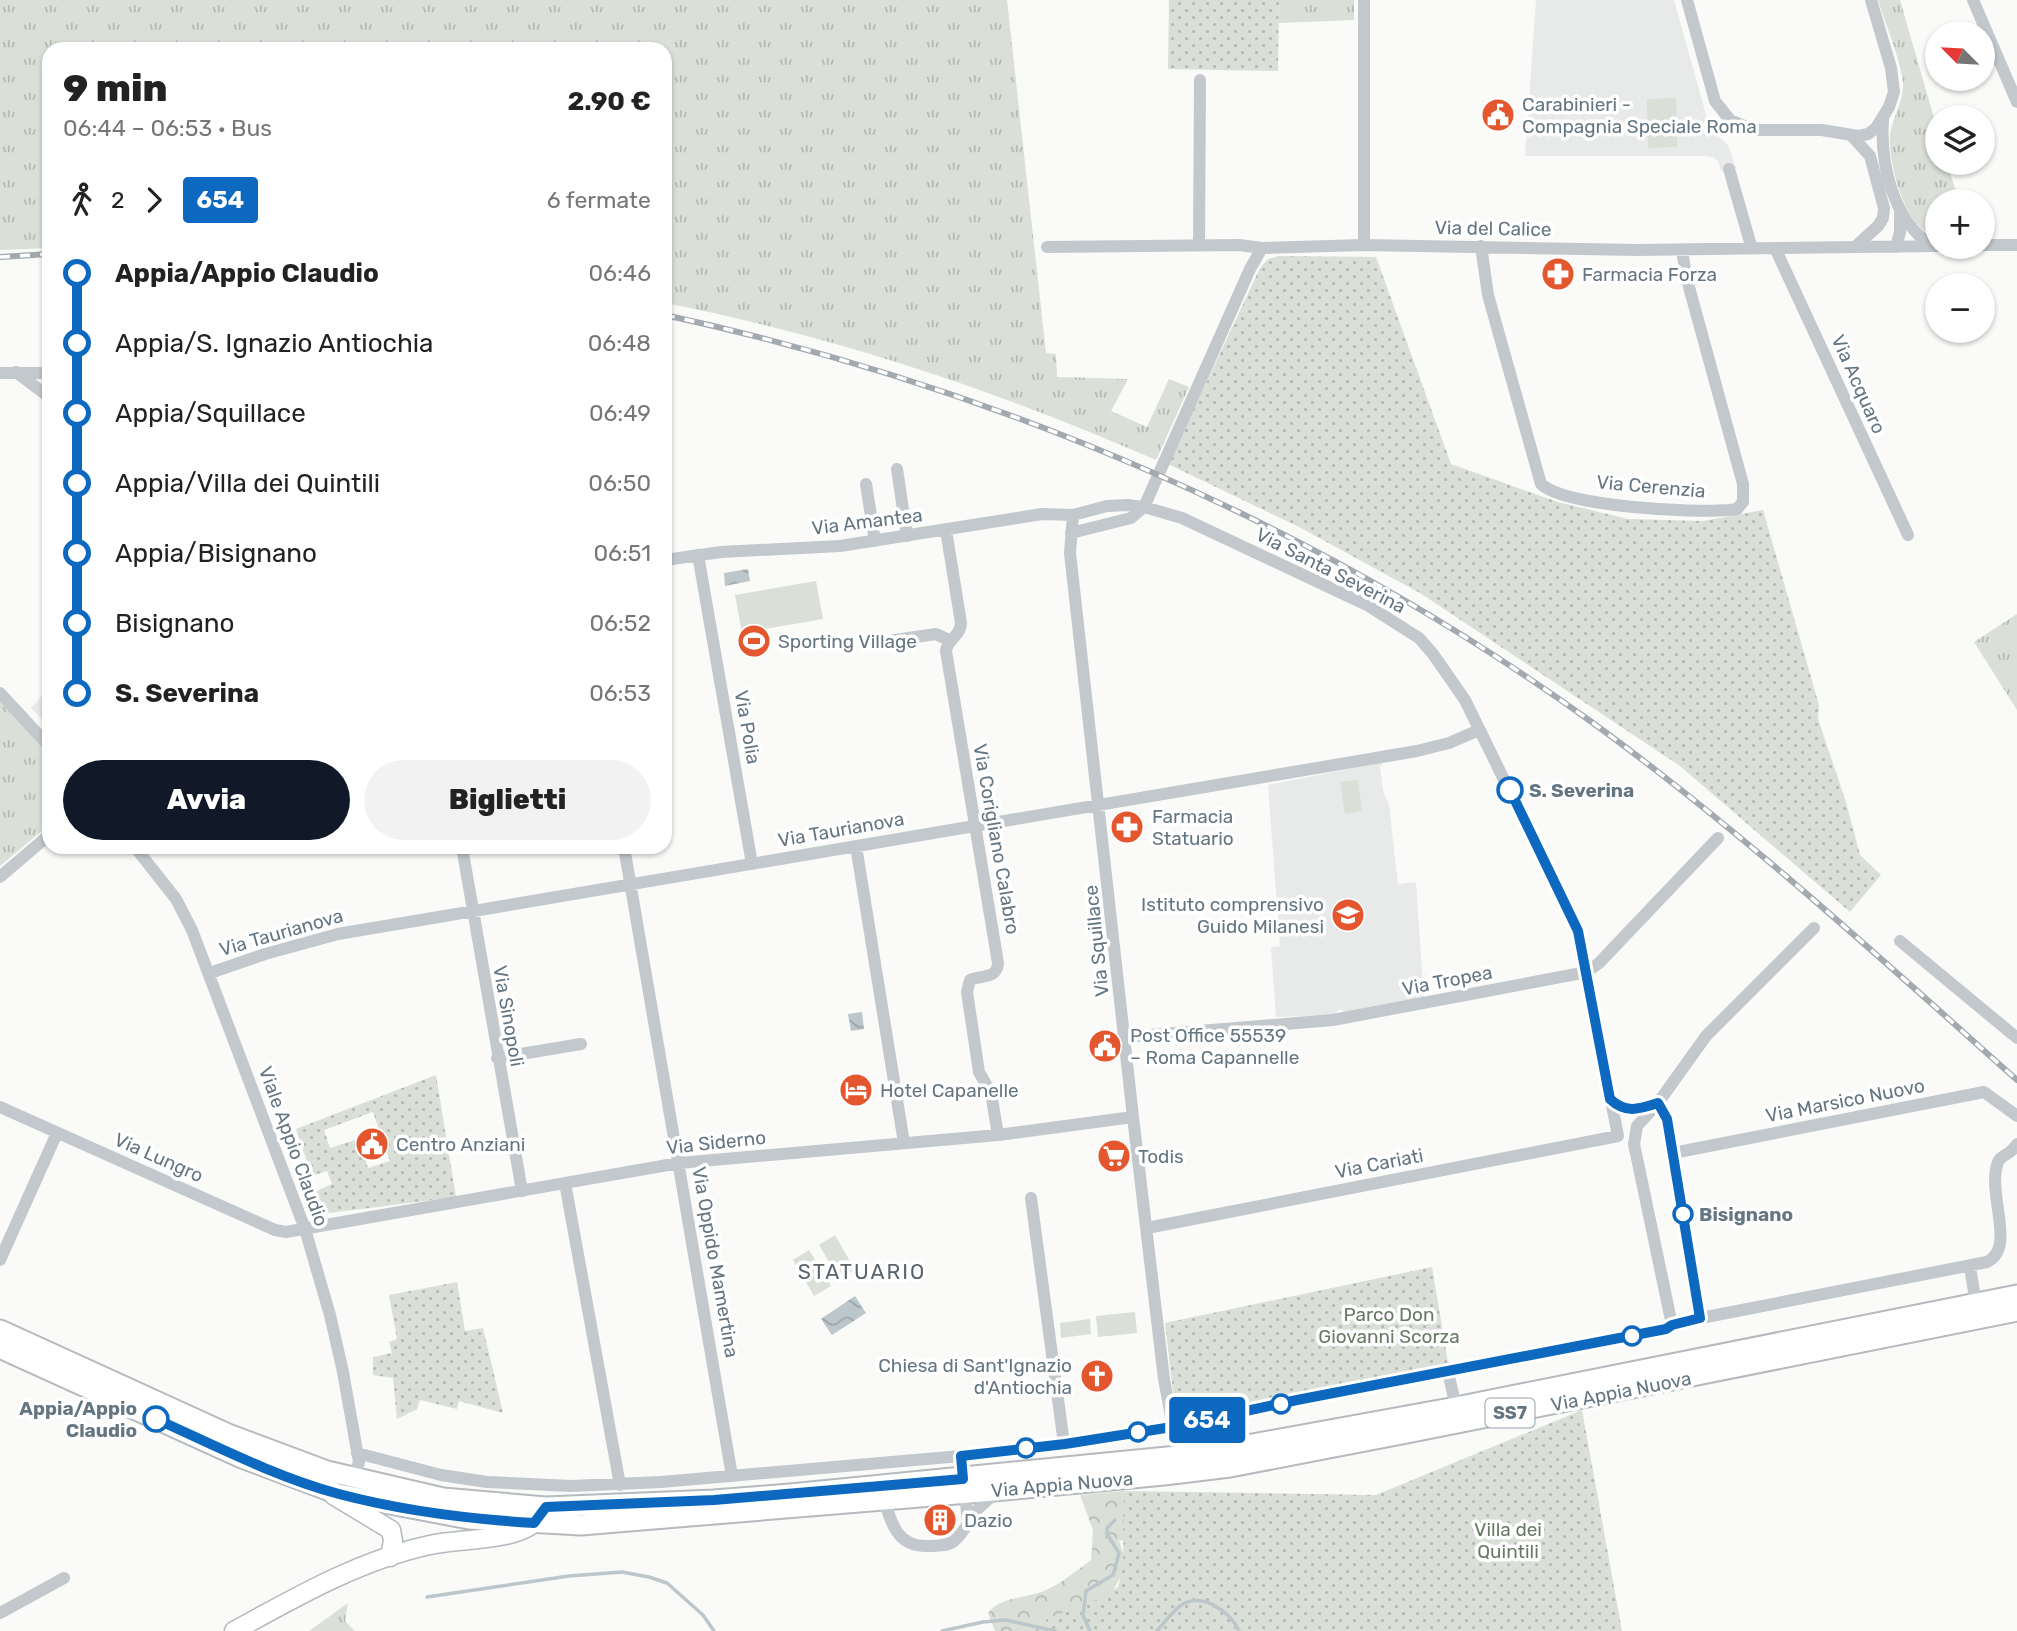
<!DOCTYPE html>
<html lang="it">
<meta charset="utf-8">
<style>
:root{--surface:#fff;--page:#f2f2f2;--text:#222;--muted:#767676;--accent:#111827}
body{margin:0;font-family:Rubik,sans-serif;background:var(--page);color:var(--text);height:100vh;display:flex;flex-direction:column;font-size:26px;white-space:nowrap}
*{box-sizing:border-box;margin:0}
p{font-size:23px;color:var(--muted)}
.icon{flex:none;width:38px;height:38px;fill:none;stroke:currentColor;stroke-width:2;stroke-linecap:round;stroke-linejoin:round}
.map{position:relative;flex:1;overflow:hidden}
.details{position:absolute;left:42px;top:42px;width:630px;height:812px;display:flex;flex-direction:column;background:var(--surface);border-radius:21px;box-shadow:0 2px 5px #0004}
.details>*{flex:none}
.badge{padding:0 14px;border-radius:5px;font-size:24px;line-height:46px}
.needle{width:46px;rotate:294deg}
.controls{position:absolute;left:1925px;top:21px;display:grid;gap:14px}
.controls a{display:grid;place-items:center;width:70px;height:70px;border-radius:50%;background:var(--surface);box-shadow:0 2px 5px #0004;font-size:35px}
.map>.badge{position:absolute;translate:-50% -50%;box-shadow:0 0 0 4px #fff}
.legs{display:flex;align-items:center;gap:10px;height:77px;padding:0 21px;font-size:23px}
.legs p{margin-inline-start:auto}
.summary{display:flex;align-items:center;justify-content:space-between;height:119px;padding:0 21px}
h1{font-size:38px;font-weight:800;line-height:52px}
.action{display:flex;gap:14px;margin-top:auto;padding:14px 21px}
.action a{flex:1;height:80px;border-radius:42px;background:var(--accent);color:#fff;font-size:28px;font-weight:800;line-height:80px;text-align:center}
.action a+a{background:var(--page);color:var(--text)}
ul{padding:0 21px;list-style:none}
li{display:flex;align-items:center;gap:24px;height:70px;font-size:26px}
li i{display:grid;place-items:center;width:10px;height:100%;margin:0 9px;background:currentColor}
li i::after{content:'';width:18px;height:18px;margin:-9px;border:5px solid;border-radius:50%;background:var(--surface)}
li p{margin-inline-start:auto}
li:first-child i{background:linear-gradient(#0000 50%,currentColor 0)}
li:last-child i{background:linear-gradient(currentColor 50%,#0000 0)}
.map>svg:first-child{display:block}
.built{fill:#e8e9e9}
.grass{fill:url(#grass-tufts)}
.forest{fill:url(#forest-crowns)}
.park{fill:url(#park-dots);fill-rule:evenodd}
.pitch{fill:#dadfd7}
.water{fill:url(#water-waves)}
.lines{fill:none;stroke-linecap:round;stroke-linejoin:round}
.stream{stroke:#bbc7cb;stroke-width:3.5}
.secondary-casing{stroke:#b3babf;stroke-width:21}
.primary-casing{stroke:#b5babe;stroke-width:23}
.street{stroke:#c3c8cc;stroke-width:12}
.secondary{stroke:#fff;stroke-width:18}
.primary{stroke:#fff;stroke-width:19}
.rail-casing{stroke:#a2aab0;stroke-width:6}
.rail{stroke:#fff;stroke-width:3.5;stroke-dasharray:10;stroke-linecap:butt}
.line-1-casing{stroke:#fff;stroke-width:16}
.line-1{stroke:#0c69bf;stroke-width:10}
.stop-1-dot{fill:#fff;stroke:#0c69bf;stroke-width:3.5}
.labels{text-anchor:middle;stroke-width:7;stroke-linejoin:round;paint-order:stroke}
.shield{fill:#fff;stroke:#939fa8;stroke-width:2}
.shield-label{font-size:18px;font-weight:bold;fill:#657683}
.poi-label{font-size:19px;fill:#657683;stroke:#fff;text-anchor:start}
.street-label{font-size:19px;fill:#657683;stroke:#fff}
.stop-label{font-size:19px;font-weight:bold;fill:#657683;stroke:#fff;text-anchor:start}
.park-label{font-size:19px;fill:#687a64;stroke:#fff}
.neighbourhood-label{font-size:21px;letter-spacing:2px;fill:#57646e;stroke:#fff}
</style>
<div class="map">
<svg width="2017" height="1631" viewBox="0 0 2017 1631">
<defs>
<pattern id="grass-tufts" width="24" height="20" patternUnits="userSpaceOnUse" patternTransform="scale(1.75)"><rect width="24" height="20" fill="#dadfd7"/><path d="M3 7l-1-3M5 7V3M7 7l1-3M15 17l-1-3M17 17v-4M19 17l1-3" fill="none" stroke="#b4b9b4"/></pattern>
<pattern id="forest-crowns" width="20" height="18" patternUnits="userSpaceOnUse" patternTransform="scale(1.75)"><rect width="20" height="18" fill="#dadfd7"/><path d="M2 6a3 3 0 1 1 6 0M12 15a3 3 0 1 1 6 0" fill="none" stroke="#b4b9b4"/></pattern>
<pattern id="park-dots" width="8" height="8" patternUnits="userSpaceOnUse" patternTransform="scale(1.75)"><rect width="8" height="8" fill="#dadfd7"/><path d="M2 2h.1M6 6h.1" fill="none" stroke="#b4b9b4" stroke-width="1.8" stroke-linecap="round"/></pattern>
<pattern id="water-waves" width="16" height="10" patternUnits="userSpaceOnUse" patternTransform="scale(1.75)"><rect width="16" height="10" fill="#bbc7cb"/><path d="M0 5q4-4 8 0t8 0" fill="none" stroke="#9ca6aa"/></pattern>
</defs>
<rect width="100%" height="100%" fill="#fafaf8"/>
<!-- built -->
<path class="built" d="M1536,0H1674L1707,118L1718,136L1728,145L1736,168L1721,171L1718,161L1713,157L1706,156H1525Z
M49,688V727L31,708Z
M1384,762L1380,767L1383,791L1389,805L1398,884L1416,882L1424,1000L1347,1013L1339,1009L1335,1015L1276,1017L1271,947L1280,946L1268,785Z"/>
<!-- grass -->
<path class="grass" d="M0,0H1007L1046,353L1056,354L1057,377L1128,379L1111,411L1147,427L1169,379L1189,387L1156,460C999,391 834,336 665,303V49H49V248L0,250Z
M1279,0H1354V20L1279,23Z
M1878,0H1900L1937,128V163H1947L1959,201H1937V235C1905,232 1888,162 1890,135C1892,118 1904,101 1903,83C1901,60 1885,23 1878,0Z
M2017,614V710L1974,642Z
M0,697L49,754V825L0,866Z
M348,1603L345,1621L355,1631H309Z"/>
<!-- forest -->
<path class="forest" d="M1124,1491L1143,1506L1140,1544L1119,1540L1127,1566L1099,1615L1168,1631H995L988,1613C1000,1597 1026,1598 1044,1591C1061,1584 1076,1571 1091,1560L1093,1530L1080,1495Z"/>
<!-- park -->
<path class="park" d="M1169,0H1279L1278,71L1168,69Z
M1280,256L1376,257L1451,464L1558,502L1628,519L1703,521L1763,510L1819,705L1818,719L1846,802L1860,855L1881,875L1850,912L1680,766L1420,593L1299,527L1168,464L1260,268L1268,259Z
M436,1075L456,1197L329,1213L306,1196L332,1184L327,1171L312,1176L296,1129ZM373,1112L390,1161L368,1168L358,1139L330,1148L324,1130Z
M1432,1267L1448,1363L1176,1417L1165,1323Z
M457,1282L465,1331L483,1328L503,1413L459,1401L457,1409L420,1400L417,1409L397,1419L393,1378L373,1375V1357L392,1353L389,1342L397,1339L389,1295Z
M1582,1410L1622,1631H1049L1046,1619L1099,1599L1118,1587L1123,1568L1124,1491L1376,1495Z"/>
<!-- pitch -->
<path class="pitch" d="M1676,98L1677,147L1648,148L1647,99Z
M816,581L823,619L742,633L735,595Z
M1358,780L1362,811L1345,814L1340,782Z
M835,1235L855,1270L839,1279L819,1245Z
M809,1250L831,1286L814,1296L793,1260Z
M1135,1312L1137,1333L1098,1337L1096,1316Z
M1090,1319L1091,1334L1061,1338L1060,1323Z"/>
<!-- water -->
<path class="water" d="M748,569L750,581L725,586L724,573Z
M862,1012L864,1029L851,1031L848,1014Z
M855,1296L866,1313L832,1335L821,1319Z"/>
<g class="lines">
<!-- stream -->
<path class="stream" d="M427,1597L569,1576L622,1572L649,1577L667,1583L703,1615L714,1631
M942,1631L983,1622L1006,1620L1055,1631
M1090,1631L1083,1615L1086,1591L1113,1575L1119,1553L1107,1534V1528L1115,1520
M1157,1631C1164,1623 1172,1612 1180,1606C1201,1591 1230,1611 1239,1631"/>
<defs>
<path id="secondary" d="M333,1495L391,1530L393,1541L390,1557
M234,1631C296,1597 360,1560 430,1545C461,1538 518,1542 538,1519"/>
<path id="primary" d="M0,1330L228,1434L327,1471L443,1498L546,1507L714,1500L790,1494L1198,1454L1456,1407L2017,1295
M0,1348L242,1458L338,1494L469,1519L581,1525L1005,1490L1164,1475L1230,1467L1407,1433L2017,1311"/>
</defs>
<!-- secondary casing -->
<use href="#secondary" class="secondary-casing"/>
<!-- primary casing -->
<use href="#primary" class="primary-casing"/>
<!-- street -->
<path class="street" d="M1364,0V245
M1687,0L1715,101L1730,120L1754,130H1822L1858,136L1868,134L1876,128L1889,107L1894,92L1891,68L1871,0
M1973,0L2017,102
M1883,120C1880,163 1893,222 1933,246
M1851,135L1870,156L1884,208L1883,218L1878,226L1855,247
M1729,169L1752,249
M1199,245L1200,80
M1983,245H2017
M1481,246L1488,295L1541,484C1566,507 1693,513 1729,510L1737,509L1743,502V484L1686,276L1682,250
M1047,247L1239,245L1262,248L1364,245L1637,250L1937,246
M1896,247L1900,232V212
M1775,248L1908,535
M16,372L49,397
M0,373H49
M897,469L907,536
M866,484L875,541
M946,530L961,623C961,636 947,639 946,651L998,963C997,979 982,975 970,980L967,992L979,1072L991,1093L998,1135
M1071,533L1131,518L1144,507L1250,269L1262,248
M698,555L752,864
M665,560L721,552L840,546L1042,514L1073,515
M888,641L936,634L951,641
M0,693L49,746
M856,846L904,1143
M135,847L176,899L192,930L305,1229L330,1315L343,1372L359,1462L355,1474L349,1481
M462,847L522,1191
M624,847L732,1476
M0,877L49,835
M1900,941L2017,1038
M210,973L265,954L338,934L1417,751L1449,743L1479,730
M1126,1037L1333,1020L1587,972L1599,963L1718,838
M497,1058L581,1044
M1610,1099C1625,1112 1636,1110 1654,1105
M1658,1103L1669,1127L1701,1318
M0,1107L275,1230L286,1232L679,1163L998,1135L1133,1117
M1673,1153L1984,1092L2017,1116
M565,1183L620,1485
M1031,1198L1064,1444
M1147,1228L1618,1136
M0,1260L57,1133
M1970,1267L1976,1304
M1672,1325L1634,1144L1637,1126L1658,1103L1706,1036L1814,928
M1448,1372L1456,1407
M1173,1427L1164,1379L1133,1117L1070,553L1073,515L1107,506L1127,505L1144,507L1182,518L1367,605L1419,638L1433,654L1465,700L1578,931L1618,1136
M357,1453L441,1475L487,1482L571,1486L661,1482L961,1456L1064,1444L1173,1427L1297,1400L1666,1329L1672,1325L1701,1318L1987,1262C2017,1248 1986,1193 1998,1162C2001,1154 2010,1156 2017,1144
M961,1456L968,1522
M884,1500C892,1525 898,1547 928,1546C937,1546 947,1546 954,1541C964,1533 969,1520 977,1510C983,1503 991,1498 997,1491
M0,1613L64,1578"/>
<!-- secondary -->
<use href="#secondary" class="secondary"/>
<!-- primary -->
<use href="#primary" class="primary"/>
<defs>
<path id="rail" d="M0,257L49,254
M665,315C996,387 1318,524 1593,723C1743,832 1879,957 2017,1080"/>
</defs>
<!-- rail casing -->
<use href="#rail" class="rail-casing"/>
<!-- rail -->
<use href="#rail" class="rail"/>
</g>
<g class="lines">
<defs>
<path id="line-1" d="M156,1419C216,1446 276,1477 339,1494C403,1511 468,1519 534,1523L546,1507L714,1500L963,1479L961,1456L1065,1444L1172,1427L1297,1400L1666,1329L1672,1325L1700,1318L1667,1119L1658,1103C1639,1109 1626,1114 1610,1099L1578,931L1510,790"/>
</defs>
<!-- line-1 casing -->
<use href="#line-1" class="line-1-casing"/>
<!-- line-1 -->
<use href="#line-1" class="line-1"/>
</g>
<!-- icons -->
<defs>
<symbol id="civic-disc" viewBox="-11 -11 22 22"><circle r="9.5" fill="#e4572e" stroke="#fff"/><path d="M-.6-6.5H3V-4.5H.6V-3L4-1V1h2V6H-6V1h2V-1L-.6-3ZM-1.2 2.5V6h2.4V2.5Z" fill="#fff"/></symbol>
<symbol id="pharmacy-disc" viewBox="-11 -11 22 22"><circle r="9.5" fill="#e4572e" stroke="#fff"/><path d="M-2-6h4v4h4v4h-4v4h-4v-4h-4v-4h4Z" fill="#fff"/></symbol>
<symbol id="stadium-disc" viewBox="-11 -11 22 22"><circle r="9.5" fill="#e4572e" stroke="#fff"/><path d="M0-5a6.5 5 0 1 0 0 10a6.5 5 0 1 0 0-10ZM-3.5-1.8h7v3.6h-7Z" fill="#fff"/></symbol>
<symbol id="school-disc" viewBox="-11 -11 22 22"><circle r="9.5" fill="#e4572e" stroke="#fff"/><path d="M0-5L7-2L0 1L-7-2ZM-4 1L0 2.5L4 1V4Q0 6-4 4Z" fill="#fff"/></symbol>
<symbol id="hotel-disc" viewBox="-11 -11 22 22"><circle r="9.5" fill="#e4572e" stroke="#fff"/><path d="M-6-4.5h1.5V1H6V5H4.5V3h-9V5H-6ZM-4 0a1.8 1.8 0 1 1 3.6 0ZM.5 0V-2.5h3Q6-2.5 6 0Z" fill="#fff"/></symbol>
<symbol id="supermarket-disc" viewBox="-11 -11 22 22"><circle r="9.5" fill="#e4572e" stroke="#fff"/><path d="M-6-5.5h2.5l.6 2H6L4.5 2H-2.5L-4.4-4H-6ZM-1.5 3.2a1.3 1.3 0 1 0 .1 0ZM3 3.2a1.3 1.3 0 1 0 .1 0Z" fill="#fff"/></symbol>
<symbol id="church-disc" viewBox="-11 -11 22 22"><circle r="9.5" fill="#e4572e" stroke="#fff"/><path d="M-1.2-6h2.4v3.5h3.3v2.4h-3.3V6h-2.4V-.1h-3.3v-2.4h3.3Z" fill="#fff"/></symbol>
<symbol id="building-disc" viewBox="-11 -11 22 22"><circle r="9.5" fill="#e4572e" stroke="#fff"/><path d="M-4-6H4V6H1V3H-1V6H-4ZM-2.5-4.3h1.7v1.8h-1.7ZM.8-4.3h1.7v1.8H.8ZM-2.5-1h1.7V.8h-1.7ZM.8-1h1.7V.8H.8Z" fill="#fff"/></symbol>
</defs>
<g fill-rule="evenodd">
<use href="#civic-disc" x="1479" y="96" width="38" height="38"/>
<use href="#pharmacy-disc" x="1539" y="255" width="38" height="38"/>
<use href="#stadium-disc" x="735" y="622" width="38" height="38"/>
<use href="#pharmacy-disc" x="1108" y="808" width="38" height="38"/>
<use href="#school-disc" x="1329" y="896" width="38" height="38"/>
<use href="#civic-disc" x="1086" y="1027" width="38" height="38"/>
<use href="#hotel-disc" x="837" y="1071" width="38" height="38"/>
<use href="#civic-disc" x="353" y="1125" width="38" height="38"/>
<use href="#supermarket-disc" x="1095" y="1137" width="38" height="38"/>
<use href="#church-disc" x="1078" y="1357" width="38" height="38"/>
<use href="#building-disc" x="921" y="1501" width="38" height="38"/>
</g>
<!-- markers -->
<g class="stop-1-dot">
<circle cx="1510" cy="790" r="12"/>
<circle cx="1683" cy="1214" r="9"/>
<circle cx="1632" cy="1336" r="9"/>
<circle cx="1281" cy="1404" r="9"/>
<circle cx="156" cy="1419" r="12"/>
<circle cx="1138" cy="1432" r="9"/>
<circle cx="1026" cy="1448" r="9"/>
</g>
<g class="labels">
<!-- shield labels -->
<rect class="shield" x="1485.5" y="1398.5" width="49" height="29" rx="5"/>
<g class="shield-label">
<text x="1510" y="1419">SS7</text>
</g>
<!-- poi labels -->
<g class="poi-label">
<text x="1522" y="111">Carabinieri -<tspan x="1522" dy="22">Compagnia Speciale Roma</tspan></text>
<text x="1582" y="281">Farmacia Forza</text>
<text x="778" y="648">Sporting Village</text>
<text x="1152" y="823">Farmacia<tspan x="1152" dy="22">Statuario</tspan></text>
<text x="1324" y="911" text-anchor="end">Istituto comprensivo<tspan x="1324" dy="22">Guido Milanesi</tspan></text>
<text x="1130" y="1042">Post Office 55539<tspan x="1130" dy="22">– Roma Capannelle</tspan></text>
<text x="880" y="1097">Hotel Capanelle</text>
<text x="396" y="1151">Centro Anziani</text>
<text x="1138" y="1163">Todis</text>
<text x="1072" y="1372" text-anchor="end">Chiesa di Sant'Ignazio<tspan x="1072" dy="22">d'Antiochia</tspan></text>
<text x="964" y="1527">Dazio</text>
</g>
<!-- street labels -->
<g class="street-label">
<text transform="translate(1493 228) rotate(1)" y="7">Via del Calice</text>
<text transform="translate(1859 384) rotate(66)" y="7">Via Acquaro</text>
<text transform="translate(1651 486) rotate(5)" y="7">Via Cerenzia</text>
<text transform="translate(867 521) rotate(-7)" y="7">Via Amantea</text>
<text transform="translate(1331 570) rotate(27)" y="7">Via Santa Severina</text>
<text transform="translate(748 727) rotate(80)" y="7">Via Polia</text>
<text transform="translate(841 829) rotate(-10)" y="7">Via Taurianova</text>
<text transform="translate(997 839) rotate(80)" y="7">Via Corigliano Calabro</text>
<text transform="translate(281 932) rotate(-16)" y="7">Via Taurianova</text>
<text transform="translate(1096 941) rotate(-96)" y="7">Via Squillace</text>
<text transform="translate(1447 980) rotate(-11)" y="7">Via Tropea</text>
<text transform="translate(509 1016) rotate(80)" y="7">Via Sinopoli</text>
<text transform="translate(1845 1100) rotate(-11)" y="7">Via Marsico Nuovo</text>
<text transform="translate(716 1142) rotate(-6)" y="7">Via Siderno</text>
<text transform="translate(294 1146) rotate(70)" y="7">Viale Appio Claudio</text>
<text transform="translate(159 1157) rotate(24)" y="7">Via Lungro</text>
<text transform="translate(1379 1163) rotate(-11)" y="7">Via Cariati</text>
<text transform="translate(716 1262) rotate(80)" y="7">Via Oppido Mamertina</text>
<text transform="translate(1621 1391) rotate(-11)" y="7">Via Appia Nuova</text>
<text transform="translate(1062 1484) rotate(-5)" y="7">Via Appia Nuova</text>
</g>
<!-- stop labels -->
<g class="stop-label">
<text x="1529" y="797">S. Severina</text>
<text x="1699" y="1221">Bisignano</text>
<text x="137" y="1415" text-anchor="end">Appia/Appio<tspan x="137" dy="22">Claudio</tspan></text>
</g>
<!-- park labels -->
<g class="park-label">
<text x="1389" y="1321">Parco Don<tspan x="1389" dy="22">Giovanni Scorza</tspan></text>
<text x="1508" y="1536">Villa dei<tspan x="1508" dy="22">Quintili</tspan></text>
</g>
<!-- neighbourhood labels -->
<g class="neighbourhood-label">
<text x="862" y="1279">STATUARIO</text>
</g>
</g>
</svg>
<div class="controls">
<a><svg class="needle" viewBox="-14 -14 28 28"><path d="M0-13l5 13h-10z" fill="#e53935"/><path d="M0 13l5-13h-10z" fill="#767676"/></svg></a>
<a><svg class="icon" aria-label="layers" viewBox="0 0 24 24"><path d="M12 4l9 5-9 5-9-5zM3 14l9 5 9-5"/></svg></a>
<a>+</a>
<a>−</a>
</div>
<b class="badge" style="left:1207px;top:1420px;background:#0c69bf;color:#fff">654</b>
<section class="details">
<div class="summary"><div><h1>9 min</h1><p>06:44 – 06:53 · Bus</p></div><b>2.90 €</b></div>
<div class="legs"><svg class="icon" aria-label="walk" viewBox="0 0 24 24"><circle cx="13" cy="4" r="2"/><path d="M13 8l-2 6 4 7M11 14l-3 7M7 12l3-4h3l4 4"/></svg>2<svg class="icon" aria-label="forward" viewBox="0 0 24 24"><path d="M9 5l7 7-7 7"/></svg><b class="badge" style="background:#0c69bf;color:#fff">654</b><p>6 fermate</p></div>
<ul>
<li><i style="color:#0c69bf"></i><b>Appia/Appio Claudio</b><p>06:46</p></li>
<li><i style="color:#0c69bf"></i><span>Appia/S. Ignazio Antiochia</span><p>06:48</p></li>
<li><i style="color:#0c69bf"></i><span>Appia/Squillace</span><p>06:49</p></li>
<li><i style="color:#0c69bf"></i><span>Appia/Villa dei Quintili</span><p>06:50</p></li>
<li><i style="color:#0c69bf"></i><span>Appia/Bisignano</span><p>06:51</p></li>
<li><i style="color:#0c69bf"></i><span>Bisignano</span><p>06:52</p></li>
<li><i style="color:#0c69bf"></i><b>S. Severina</b><p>06:53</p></li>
</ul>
<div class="action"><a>Avvia</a><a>Biglietti</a></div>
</section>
</div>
